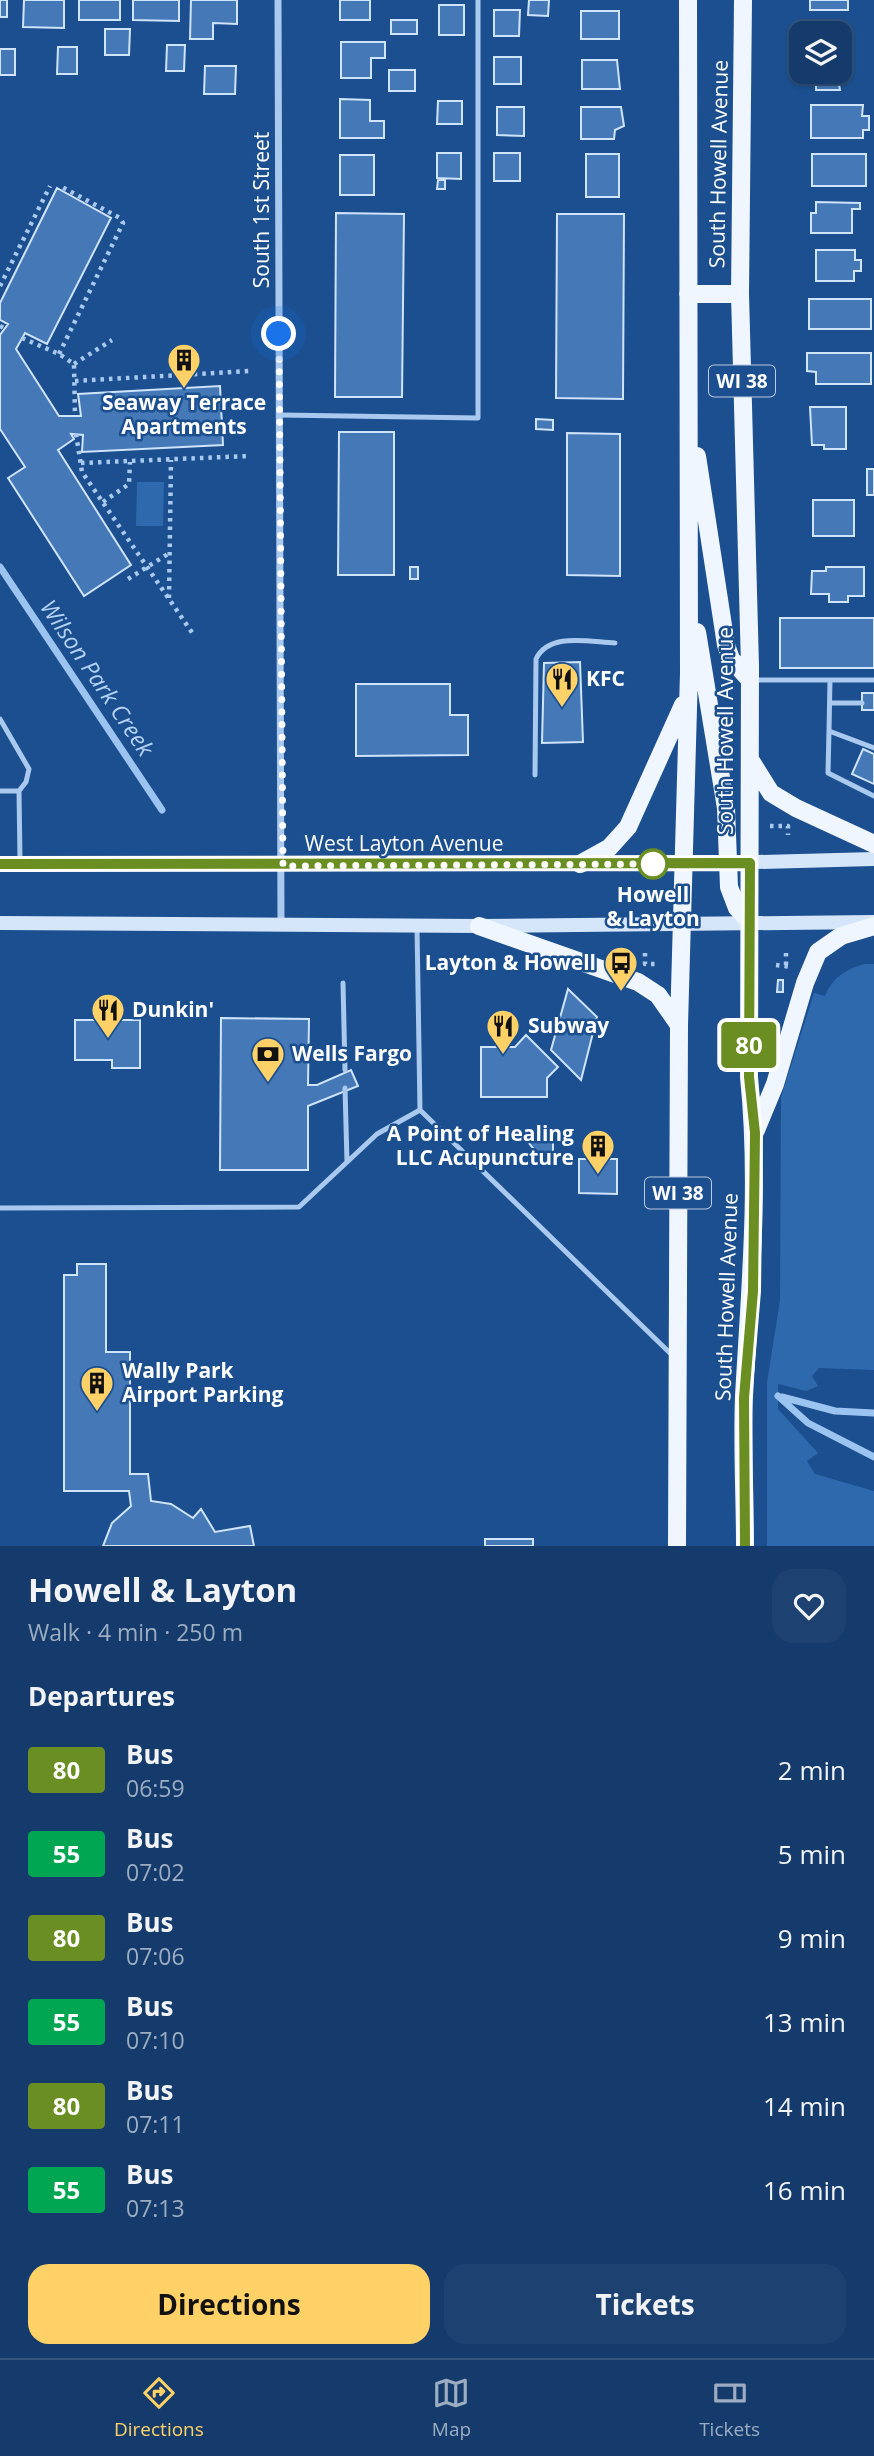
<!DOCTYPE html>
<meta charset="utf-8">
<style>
:root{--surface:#143b6b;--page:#1d4271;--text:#f1f3f6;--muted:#9dadc1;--line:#33557e;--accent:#ffd166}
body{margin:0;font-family:"Open Sans",sans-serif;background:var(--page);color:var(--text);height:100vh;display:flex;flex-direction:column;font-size:26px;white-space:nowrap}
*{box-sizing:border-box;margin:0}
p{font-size:23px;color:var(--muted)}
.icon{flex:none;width:38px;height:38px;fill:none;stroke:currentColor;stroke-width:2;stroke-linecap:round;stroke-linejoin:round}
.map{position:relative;height:1546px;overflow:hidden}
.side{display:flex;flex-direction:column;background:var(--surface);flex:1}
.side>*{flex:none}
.badge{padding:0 14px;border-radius:5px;font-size:24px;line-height:46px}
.tools{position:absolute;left:789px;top:21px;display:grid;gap:14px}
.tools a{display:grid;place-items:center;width:63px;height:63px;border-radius:14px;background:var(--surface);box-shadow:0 2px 5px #0004,0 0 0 2px var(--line);font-size:35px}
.you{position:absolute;width:35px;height:35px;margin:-18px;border:5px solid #fff;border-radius:50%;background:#1a73e8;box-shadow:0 0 0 10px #1a73e833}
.map>.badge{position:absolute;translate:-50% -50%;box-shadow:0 0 0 4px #fff}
h2{padding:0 28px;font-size:26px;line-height:63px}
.round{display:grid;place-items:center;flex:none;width:74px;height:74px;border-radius:21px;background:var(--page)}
.overview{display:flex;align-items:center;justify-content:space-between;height:119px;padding:0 28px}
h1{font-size:33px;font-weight:700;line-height:52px}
.action{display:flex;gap:14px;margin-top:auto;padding:14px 28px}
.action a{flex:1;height:80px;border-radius:21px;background:var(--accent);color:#111;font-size:28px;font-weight:700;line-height:80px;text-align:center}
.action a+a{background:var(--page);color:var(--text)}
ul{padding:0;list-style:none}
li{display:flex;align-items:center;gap:21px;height:84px;padding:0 28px}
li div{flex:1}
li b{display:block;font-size:26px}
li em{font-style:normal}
li .badge{min-width:77px;font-weight:700;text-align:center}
.tabs{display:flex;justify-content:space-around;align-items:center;height:98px;border-top:2px solid var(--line);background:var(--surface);font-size:19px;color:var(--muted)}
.tabs a{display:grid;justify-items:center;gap:4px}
.tabs .active{color:var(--accent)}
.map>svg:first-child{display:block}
.green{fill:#2e69ad}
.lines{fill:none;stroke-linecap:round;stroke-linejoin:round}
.stream{stroke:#9cc4f0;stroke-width:7}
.building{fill:#4478b7;stroke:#cfe3fa;stroke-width:2}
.path{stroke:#a9c9ee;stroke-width:4.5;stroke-dasharray:3.5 5;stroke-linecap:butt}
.service{stroke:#a9c9ee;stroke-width:5}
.minor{stroke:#a9c9ee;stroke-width:7}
.secondary{stroke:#d6e6fa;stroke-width:14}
.primary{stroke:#f0f6ff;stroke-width:18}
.line-casing{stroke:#fff;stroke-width:16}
.line{stroke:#6b8e23;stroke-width:10}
.walk{stroke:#fff;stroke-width:7;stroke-dasharray:0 12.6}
.stop-dot{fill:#fff;stroke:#6b8e23;stroke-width:3.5}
.labels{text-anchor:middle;stroke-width:5;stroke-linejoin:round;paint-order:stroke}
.shield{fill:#1b4f8f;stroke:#bbcadd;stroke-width:2}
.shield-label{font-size:19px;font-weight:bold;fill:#fff}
.street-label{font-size:21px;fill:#fff;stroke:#1b4f8f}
.poi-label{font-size:21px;font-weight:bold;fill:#fff;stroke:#1b4f8f;text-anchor:start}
.stop-label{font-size:21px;font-weight:bold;fill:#fff;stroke:#1b4f8f}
.water-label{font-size:23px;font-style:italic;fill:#b5d3f5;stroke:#1b4f8f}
</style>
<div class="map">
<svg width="874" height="1546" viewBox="0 0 874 1546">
<rect width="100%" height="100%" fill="#1b4f8f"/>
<!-- green -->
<path class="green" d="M137,482H164L163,526H136Z
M864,964H874V1370L819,1368L812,1376L818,1386L806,1391L778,1384V1409L818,1453L807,1461L815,1474L874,1491V1546H767V1383L780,1300L781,1097L814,993L825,996C833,977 845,970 864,964Z"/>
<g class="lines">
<!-- stream -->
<path class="stream" d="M0,567L162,810
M778,1396L808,1423L874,1457
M782,1397L835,1411L874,1413"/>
</g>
<!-- building -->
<path class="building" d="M0,0H7V17H0Z
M24,0H64V28L23,27Z
M79,0H120V20H79Z
M133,0H179V21L133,20Z
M191,0H237V24L213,23V39H190Z
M340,0H370V20H340Z
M529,0H549L548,16L528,15Z
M810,0H848V10H810Z
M439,5H464V35H439Z
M494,10H520L519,36H494Z
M581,11H619V39H581Z
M391,20H417V34H391Z
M105,29H130L129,55H105Z
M341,42H385V58H371V78H341Z
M167,45H185L184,71H166Z
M58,47H77V74H57Z
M0,49H15V75H0Z
M494,57H521V84H494Z
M582,60H617L620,89H582Z
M205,66H236L235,94H204Z
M389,70H415V91H389Z
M821,72H837L840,90H816V76H821Z
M340,99L370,100V121H384V138H340Z
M438,101H462V124H437Z
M811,105H863L862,116H869V130H863V138H811Z
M497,107H524V136L497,135Z
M581,107H621L624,126L615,130L614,139H581Z
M437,153H461V179L437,178Z
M494,153H520V181H494Z
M586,154H619V197H586Z
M812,154H866V186H812Z
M340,155H374V195H340Z
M438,180H445V189H437Z
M57,188L111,218L47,344L25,333L16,349L59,416H81L78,394L220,386L223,445L82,452L83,435L71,434L74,439L58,450L131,565L84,596L8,478L25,467L0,429V335L8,324L0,320V303Z
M816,202L860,203V209H852V233H811V213H816Z
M336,213L404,214L402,397H335Z
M557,214H624L623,399L556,398Z
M816,250H855V260H861V271H854V281H816Z
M809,299H871V329H809Z
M807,353H871V384H816V372L807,371Z
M810,407H846V449H824V445H812Z
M536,419L553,420V430L536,429Z
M339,432H394V575H338Z
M567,433L620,434V576L567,575Z
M867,469H874V495H867Z
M813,500H854V536H813Z
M410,567H418V579H410Z
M826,567H864V596H848V602H829V594H811L812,571H826Z
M780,618H874V668H780Z
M580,662L583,742L542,743L544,663Z
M356,684H450V715H468V755L356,756Z
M862,693H874V710H862Z
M863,749L874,754V784L852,774Z
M778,980H783V992H777Z
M568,989L597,1017L581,1080L551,1050Z
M221,1018L309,1019L308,1085H317L351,1070L358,1086L308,1106V1170H220Z
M75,1020H140V1068H112V1060H75Z
M526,1035L558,1067L547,1078V1097H481V1047H515Z
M525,1138H553V1161H543Z
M579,1159H617V1194L579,1193Z
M77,1264H106V1352H130V1474H148L151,1501L171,1504L193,1518L201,1509L215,1532L250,1526L254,1546H103L112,1523L131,1506L129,1491H64V1275H77Z
M485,1539H533V1546H485Z"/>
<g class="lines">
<!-- path -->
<path class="path" d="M0,286L50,186
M0,326L5,329
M22,338L59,354L74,364L75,416
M59,354L123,223L120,218L60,186
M74,364L112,340
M75,381L249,371
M76,434L82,472L193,634
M81,463L249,456
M103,502L129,484L130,462
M128,579L171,552
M169,598L171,460
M770,826H788V835
M645,953V964H659
M776,965L792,967
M786,965V952"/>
<!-- service -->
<path class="service" d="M280,415L478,418V0
M753,680H874
M830,680L829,731L874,748
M830,703H862
M0,719L29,769L26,782L19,791L20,861
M829,731L828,773L874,796
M535,775L536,659C549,632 589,642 615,643
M0,791H19
M417,927L420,1110
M343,983L345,1070
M345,1088L347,1162
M0,1208L299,1207L377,1134L420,1110L673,1356"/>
<!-- minor -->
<path class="minor" d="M278,0L281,923"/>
<!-- secondary -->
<path class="secondary" d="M0,864H682L874,859
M0,923L479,926L874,922"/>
<!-- primary -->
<path class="primary" d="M743,0L740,294L750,666L749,1077C760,1184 750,1289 744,1396C742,1446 745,1496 745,1546
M688,294H740
M697,456L726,645L731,659L750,680
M697,632L726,808L729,887L737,908L749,921
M751,761L771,793L796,808L874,844
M580,864L609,848L628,827L683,705
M479,926L638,982L658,995L679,1025
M756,1130L775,1084L805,983L818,952L841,936L874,926
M677,1546L679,1025L689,673L688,0"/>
</g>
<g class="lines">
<defs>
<path id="line" d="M0,864L750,863L749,1077L755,1133L753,1291L744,1398L745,1546"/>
</defs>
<!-- line casing -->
<use href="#line" class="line-casing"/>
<!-- line -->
<use href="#line" class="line"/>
<!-- walk -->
<path class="walk" d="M279,334L283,866L653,864"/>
</g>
<!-- icons -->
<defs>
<symbol id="building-pin" viewBox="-11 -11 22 30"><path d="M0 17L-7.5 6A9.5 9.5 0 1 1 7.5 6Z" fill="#ffd166" stroke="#1b4f8f"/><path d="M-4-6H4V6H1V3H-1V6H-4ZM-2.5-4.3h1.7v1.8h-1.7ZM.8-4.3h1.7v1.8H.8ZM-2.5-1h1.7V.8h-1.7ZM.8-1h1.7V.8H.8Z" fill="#111"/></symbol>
<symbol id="restaurant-pin" viewBox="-11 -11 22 30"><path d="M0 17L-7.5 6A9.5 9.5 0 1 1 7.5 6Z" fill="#ffd166" stroke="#1b4f8f"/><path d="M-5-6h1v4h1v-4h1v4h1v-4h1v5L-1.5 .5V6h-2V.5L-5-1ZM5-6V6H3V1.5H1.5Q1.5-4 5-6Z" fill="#111"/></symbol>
<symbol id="bus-pin" viewBox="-11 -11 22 30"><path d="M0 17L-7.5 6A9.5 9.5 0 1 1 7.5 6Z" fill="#ffd166" stroke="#1b4f8f"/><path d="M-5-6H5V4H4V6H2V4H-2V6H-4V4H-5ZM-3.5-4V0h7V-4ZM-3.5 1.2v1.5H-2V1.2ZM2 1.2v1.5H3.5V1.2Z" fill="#111"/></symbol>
<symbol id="bank-pin" viewBox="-11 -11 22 30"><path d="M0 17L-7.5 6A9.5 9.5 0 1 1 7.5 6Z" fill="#ffd166" stroke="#1b4f8f"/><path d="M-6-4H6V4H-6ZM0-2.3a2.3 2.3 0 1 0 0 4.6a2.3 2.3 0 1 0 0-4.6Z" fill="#111"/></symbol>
</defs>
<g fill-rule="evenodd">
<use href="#building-pin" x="165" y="341" width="38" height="52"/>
<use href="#restaurant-pin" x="543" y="660" width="38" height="52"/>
<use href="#bus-pin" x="602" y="944" width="38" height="52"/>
<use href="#restaurant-pin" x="89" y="991" width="38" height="52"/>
<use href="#restaurant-pin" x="484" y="1007" width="38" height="52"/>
<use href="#bank-pin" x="249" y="1035" width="38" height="52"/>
<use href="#building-pin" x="579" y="1127" width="38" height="52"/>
<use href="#building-pin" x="78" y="1364" width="38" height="52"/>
</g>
<!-- markers -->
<circle class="stop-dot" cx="653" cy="864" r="14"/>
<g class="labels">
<!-- shield labels -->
<g class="shield">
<rect x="709" y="365.5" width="66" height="31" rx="5"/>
<rect x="645" y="1177.5" width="66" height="31" rx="5"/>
</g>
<g class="shield-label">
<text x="742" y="388">WI 38</text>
<text x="678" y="1200">WI 38</text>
</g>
<!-- street labels -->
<g class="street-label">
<text transform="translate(719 164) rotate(-89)" y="7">South Howell Avenue</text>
<text transform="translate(262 210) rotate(-90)" y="7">South 1st Street</text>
<text transform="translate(726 731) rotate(-90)" y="7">South Howell Avenue</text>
<text x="404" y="851">West Layton Avenue</text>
<text transform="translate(727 1297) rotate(-88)" y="7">South Howell Avenue</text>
</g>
<!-- poi labels -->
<g class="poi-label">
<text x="184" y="410" text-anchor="middle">Seaway Terrace<tspan x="184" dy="24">Apartments</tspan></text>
<text x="586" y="686">KFC</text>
<text x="596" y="970" text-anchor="end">Layton &amp; Howell</text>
<text x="132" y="1017">Dunkin'</text>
<text x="528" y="1033">Subway</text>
<text x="292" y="1061">Wells Fargo</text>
<text x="574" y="1141" text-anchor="end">A Point of Healing<tspan x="574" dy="24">LLC Acupuncture</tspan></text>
<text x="122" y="1378">Wally Park<tspan x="122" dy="24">Airport Parking</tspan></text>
</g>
<!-- stop labels -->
<g class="stop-label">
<text x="653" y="902">Howell<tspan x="653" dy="24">&amp; Layton</tspan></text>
</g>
<!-- water labels -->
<g class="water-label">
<text transform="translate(97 678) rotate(56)" y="8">Wilson Park Creek</text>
</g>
</g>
</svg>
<div class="tools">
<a><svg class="icon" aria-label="layers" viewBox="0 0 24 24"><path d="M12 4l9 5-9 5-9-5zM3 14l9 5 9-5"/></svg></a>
</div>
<div class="you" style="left:279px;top:334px"></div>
<b class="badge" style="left:749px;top:1045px;background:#6b8e23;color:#fff">80</b>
</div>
<section class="side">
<div class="overview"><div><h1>Howell &amp; Layton</h1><p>Walk · 4 min · 250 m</p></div><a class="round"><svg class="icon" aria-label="heart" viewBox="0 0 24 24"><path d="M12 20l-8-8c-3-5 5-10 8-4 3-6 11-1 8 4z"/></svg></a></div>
<h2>Departures</h2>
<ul>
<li><span class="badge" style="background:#6b8e23;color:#fff">80</span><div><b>Bus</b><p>06:59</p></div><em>2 min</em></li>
<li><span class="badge" style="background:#00a651;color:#fff">55</span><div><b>Bus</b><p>07:02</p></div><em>5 min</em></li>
<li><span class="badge" style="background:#6b8e23;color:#fff">80</span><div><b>Bus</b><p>07:06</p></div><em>9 min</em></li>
<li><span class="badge" style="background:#00a651;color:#fff">55</span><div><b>Bus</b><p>07:10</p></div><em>13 min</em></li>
<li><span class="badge" style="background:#6b8e23;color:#fff">80</span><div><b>Bus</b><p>07:11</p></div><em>14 min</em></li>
<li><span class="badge" style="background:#00a651;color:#fff">55</span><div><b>Bus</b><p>07:13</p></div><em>16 min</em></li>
</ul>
<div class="action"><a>Directions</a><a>Tickets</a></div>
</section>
<nav class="tabs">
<a class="active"><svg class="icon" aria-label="directions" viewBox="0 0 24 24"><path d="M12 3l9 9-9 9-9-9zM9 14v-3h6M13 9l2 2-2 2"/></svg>Directions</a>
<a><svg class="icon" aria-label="map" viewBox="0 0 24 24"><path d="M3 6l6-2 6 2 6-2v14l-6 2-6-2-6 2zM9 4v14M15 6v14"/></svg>Map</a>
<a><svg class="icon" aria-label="tickets" viewBox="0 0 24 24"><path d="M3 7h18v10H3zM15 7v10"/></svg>Tickets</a>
</nav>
